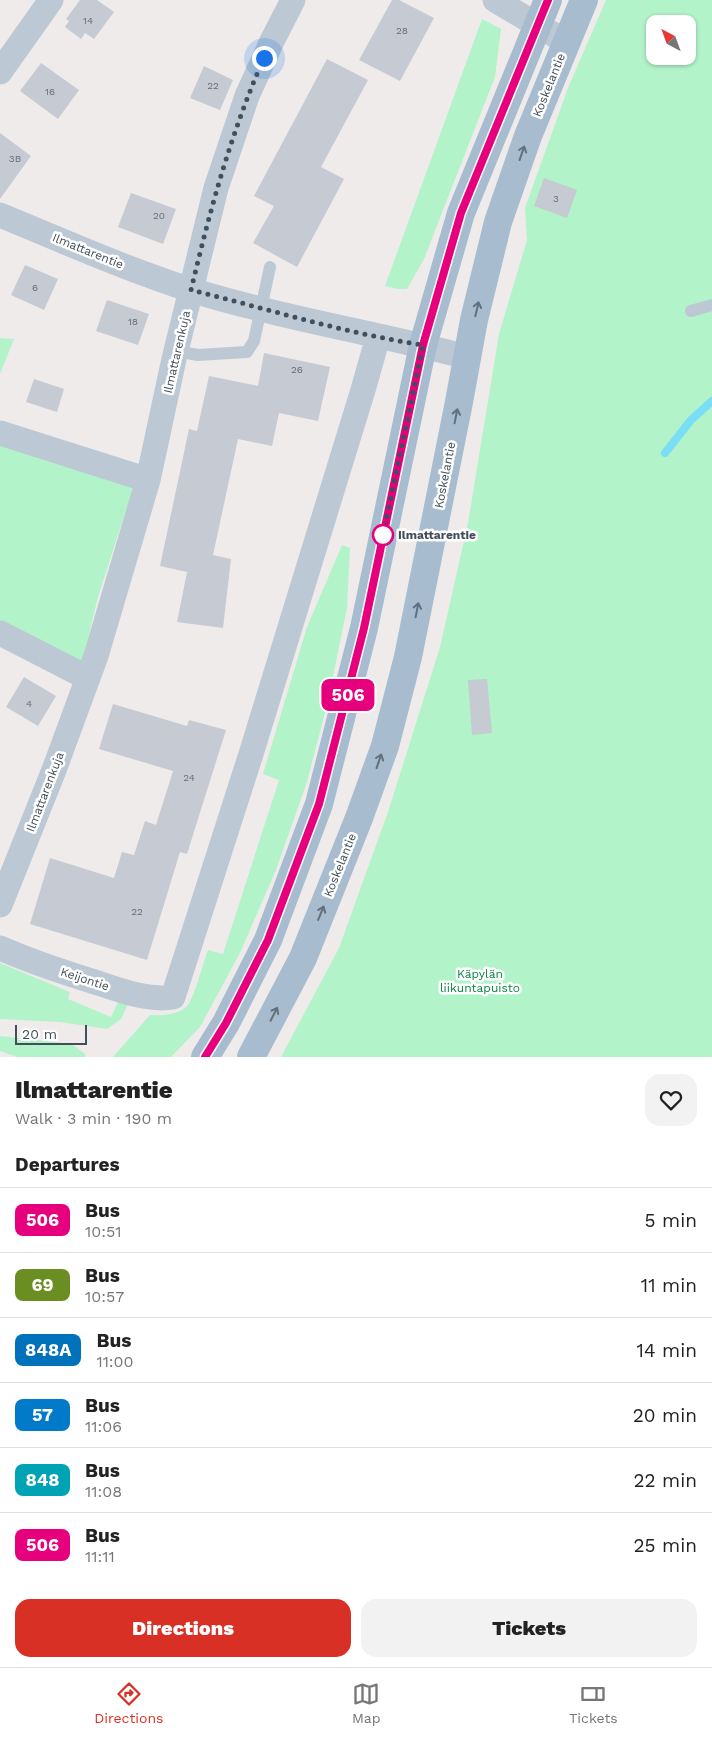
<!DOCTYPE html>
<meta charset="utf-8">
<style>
:root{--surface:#fff;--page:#f2f2f2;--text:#222;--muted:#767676;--line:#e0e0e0;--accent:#d93025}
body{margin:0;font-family:"Work Sans",sans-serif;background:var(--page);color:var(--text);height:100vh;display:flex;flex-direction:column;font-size:19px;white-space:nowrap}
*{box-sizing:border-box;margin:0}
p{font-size:16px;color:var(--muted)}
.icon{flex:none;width:28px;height:28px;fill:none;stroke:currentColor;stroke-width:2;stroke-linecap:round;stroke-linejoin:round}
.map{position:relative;height:1057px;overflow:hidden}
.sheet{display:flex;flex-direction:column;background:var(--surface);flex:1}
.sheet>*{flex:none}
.badge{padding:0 10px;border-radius:8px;font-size:18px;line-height:32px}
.needle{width:32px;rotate:319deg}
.buttons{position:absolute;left:646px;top:15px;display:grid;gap:10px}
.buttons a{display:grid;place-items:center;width:50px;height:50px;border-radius:10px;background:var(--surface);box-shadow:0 1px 4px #0004;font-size:25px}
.scale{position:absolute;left:15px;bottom:12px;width:72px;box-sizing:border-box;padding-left:5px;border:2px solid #424f5b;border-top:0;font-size:14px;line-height:18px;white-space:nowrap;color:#424f5b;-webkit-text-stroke:4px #fff;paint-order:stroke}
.you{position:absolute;width:25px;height:25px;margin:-12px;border:4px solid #fff;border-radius:50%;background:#1a73e8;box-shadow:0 0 0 8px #1a73e833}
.map>.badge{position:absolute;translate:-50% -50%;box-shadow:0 0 0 2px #fff}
h2{padding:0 15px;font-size:19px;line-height:45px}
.round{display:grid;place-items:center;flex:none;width:52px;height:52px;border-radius:15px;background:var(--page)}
.head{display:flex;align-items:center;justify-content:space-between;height:85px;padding:0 15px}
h1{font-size:24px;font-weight:800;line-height:38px}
.button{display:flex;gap:10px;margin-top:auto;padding:10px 15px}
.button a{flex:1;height:58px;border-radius:15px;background:var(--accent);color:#fff;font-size:20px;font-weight:800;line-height:58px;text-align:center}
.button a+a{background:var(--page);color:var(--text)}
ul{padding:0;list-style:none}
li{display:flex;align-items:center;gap:15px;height:65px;padding:0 15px;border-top:1px solid var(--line)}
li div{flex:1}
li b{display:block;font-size:19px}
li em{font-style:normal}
li .badge{min-width:55px;font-weight:700;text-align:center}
.tab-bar{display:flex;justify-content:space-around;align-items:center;height:70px;border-top:1px solid var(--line);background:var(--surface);font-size:14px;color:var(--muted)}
.tab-bar a{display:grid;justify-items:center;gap:2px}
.tab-bar .active{color:var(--accent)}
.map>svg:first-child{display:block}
.green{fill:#b2f3ca;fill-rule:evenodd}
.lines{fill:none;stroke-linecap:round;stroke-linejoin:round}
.stream{stroke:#7adef6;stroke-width:8}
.building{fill:#c6cad2}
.service{stroke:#bcc8d3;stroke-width:12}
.minor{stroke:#bcc8d3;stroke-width:25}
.primary{stroke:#a7bccf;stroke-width:28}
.oneway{stroke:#60707e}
.line-casing{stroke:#fff;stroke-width:11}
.line{stroke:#e6007e;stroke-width:8}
.walk{stroke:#424f5b;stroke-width:5;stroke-dasharray:0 9}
.stop-dot{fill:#fff;stroke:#e6007e;stroke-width:2.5}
.labels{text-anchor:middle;stroke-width:5;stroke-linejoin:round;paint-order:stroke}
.number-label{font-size:10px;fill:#636e79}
.street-label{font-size:12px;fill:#424f5b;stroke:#fff}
.stop-label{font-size:12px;font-weight:bold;fill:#424f5b;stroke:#fff;text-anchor:start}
.park-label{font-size:12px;fill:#0c8345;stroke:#fff}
</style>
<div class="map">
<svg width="712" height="1057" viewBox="0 0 712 1057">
<rect width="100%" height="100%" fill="#efebeb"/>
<!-- green -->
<path class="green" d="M606,0H712V1057H281L339,948L388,812L440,647L468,523L499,334L527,240L525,208L568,88ZM655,24H688V56H655Z
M482,19L501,29L495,77L424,259L407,289H397L385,286Z
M0,338L14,339L0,374Z
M0,440L135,482L98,597L81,668L0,623Z
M342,545L350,548L347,608L328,701L307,782L276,870L240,953L200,1027L171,1057H113L150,1015C162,1016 178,1015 187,1006C193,1001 204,960 208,950L223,954L279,780L263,774L307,627Z
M0,963L70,992L68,999L111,1017L118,1002L128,1004L121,1019L107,1029L60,1022L0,1019Z
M0,1036L72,1044L85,1054V1057H17L0,1051Z"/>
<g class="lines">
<!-- stream -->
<path class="stream" d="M665,453L691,420L712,401"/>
</g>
<!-- building -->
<path class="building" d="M80,0H97L114,12L94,39L85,33L81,39L65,27L69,21L66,19Z
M392,0H399L434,18L400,81L359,60Z
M327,59L368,80L321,167L344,179L297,267L253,243L274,206L254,196Z
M41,63L79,90L58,119L20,91Z
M204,66L233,80L220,110L190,98Z
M0,133L31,156L0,199Z
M544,178L577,190L567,218L534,206Z
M131,193L176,209L163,244L118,227Z
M25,265L58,279L44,310L11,295Z
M107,300L149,314L138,345L96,331Z
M264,353L330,367L318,421L279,413L272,446L238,439L213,555L231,559L223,628L177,622L187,572L160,566L189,429L197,431L209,376L258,386Z
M34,379L64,389L57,412L26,402Z
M24,677L56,696L38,726L6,707Z
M487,679L492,733L472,735L468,680Z
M113,704L187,726L189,720L226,730L187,854L180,852L147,960L30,924L50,858L114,878L122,852L134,855L145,821L156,825L173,771L99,749Z"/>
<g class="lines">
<!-- service -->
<path class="service" d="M691,311L712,305
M176,351L198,355L247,352L254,341L270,267"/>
<!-- minor -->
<path class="minor" d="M495,0L566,42
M0,72L51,0
M0,215C63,241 126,269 191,290C282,318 376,333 467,357
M0,433L148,480
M0,633L88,678
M0,905L54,770L96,656L148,480L174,359L216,188L247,96L272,41L293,0
M0,948C32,962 65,973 98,983C122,991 149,1001 173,997L251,754L363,390L378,337"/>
<!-- primary -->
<path class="primary" d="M205,1057L226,1023L268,940L319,804L364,628L423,345L461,213L548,0
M251,1057L303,958L359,818L385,746L408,657L459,402L474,320L498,222L528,136L584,0"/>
</g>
<!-- one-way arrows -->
<defs><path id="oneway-shaft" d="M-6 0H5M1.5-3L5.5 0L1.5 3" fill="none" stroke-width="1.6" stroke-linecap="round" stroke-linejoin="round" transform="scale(1.25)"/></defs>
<g class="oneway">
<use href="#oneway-shaft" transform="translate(522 153) rotate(-71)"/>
<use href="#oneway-shaft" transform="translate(477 309) rotate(-77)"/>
<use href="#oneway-shaft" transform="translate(456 416) rotate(-79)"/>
<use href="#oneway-shaft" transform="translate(417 610) rotate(-79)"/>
<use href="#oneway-shaft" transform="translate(379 761) rotate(-71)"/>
<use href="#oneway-shaft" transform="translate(321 913) rotate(-68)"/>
<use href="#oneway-shaft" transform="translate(274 1014) rotate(-63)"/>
</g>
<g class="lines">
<defs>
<path id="line" d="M205,1057L226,1023L268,940L319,804L364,628L423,345L461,213L548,0"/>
</defs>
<!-- line casing -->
<use href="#line" class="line-casing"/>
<!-- line -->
<use href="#line" class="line"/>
<!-- walk -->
<path class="walk" d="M264,58C231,132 210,210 191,290C268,309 344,333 423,345L383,535"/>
</g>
<!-- markers -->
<circle class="stop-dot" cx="383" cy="535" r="10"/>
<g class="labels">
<!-- number labels -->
<g class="number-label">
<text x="88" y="24">14</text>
<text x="402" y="34">28</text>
<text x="213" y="89">22</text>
<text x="50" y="95">16</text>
<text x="15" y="162">3B</text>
<text x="556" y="202">3</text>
<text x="159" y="219">20</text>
<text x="35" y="291">6</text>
<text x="133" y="325">18</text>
<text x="297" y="373">26</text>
<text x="29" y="707">4</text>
<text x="189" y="781">24</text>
<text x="137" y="915">22</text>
</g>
<!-- street labels -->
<g class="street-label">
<text transform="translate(549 85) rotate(-68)" y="4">Koskelantie</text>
<text transform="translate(88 251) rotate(22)" y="4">Ilmattarentie</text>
<text transform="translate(177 352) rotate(-77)" y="4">Ilmattarenkuja</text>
<text transform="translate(445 475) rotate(-79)" y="4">Koskelantie</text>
<text transform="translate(45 792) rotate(-69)" y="4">Ilmattarenkuja</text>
<text transform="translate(340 865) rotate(-68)" y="4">Koskelantie</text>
<text transform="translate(85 979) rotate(18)" y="4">Keijontie</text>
</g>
<!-- stop labels -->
<g class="stop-label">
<text x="398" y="539">Ilmattarentie</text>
</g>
<!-- park labels -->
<g class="park-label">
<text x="480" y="978">Käpylän<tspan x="480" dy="14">liikuntapuisto</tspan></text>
</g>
</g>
</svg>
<div class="buttons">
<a><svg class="needle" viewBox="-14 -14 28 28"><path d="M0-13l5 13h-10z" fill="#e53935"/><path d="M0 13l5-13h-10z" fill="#767676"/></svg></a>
</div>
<div class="scale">20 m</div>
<div class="you" style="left:264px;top:58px"></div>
<b class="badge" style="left:348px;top:695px;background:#e6007e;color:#fff">506</b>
</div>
<section class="sheet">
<div class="head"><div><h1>Ilmattarentie</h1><p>Walk · 3 min · 190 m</p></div><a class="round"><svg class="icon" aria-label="heart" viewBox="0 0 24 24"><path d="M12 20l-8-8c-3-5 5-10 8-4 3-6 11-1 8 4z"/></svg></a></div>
<h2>Departures</h2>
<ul>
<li><span class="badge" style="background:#e6007e;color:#fff">506</span><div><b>Bus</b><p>10:51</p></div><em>5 min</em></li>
<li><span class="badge" style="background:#6b8e23;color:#fff">69</span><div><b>Bus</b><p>10:57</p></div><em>11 min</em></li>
<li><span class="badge" style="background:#0072bc;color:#fff">848A</span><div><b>Bus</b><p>11:00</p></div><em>14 min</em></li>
<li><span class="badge" style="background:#007ac9;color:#fff">57</span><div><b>Bus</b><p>11:06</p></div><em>20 min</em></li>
<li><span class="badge" style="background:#00a3b4;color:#fff">848</span><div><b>Bus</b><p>11:08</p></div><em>22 min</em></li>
<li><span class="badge" style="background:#e6007e;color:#fff">506</span><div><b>Bus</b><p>11:11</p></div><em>25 min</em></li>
</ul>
<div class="button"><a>Directions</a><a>Tickets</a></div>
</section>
<nav class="tab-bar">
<a class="active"><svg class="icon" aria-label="directions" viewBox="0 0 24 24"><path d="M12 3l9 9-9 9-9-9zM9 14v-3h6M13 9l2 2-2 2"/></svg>Directions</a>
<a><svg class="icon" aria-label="map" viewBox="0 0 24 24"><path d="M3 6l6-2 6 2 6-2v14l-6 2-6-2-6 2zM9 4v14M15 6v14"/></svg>Map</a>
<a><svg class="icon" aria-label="tickets" viewBox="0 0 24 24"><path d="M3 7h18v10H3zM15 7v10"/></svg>Tickets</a>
</nav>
